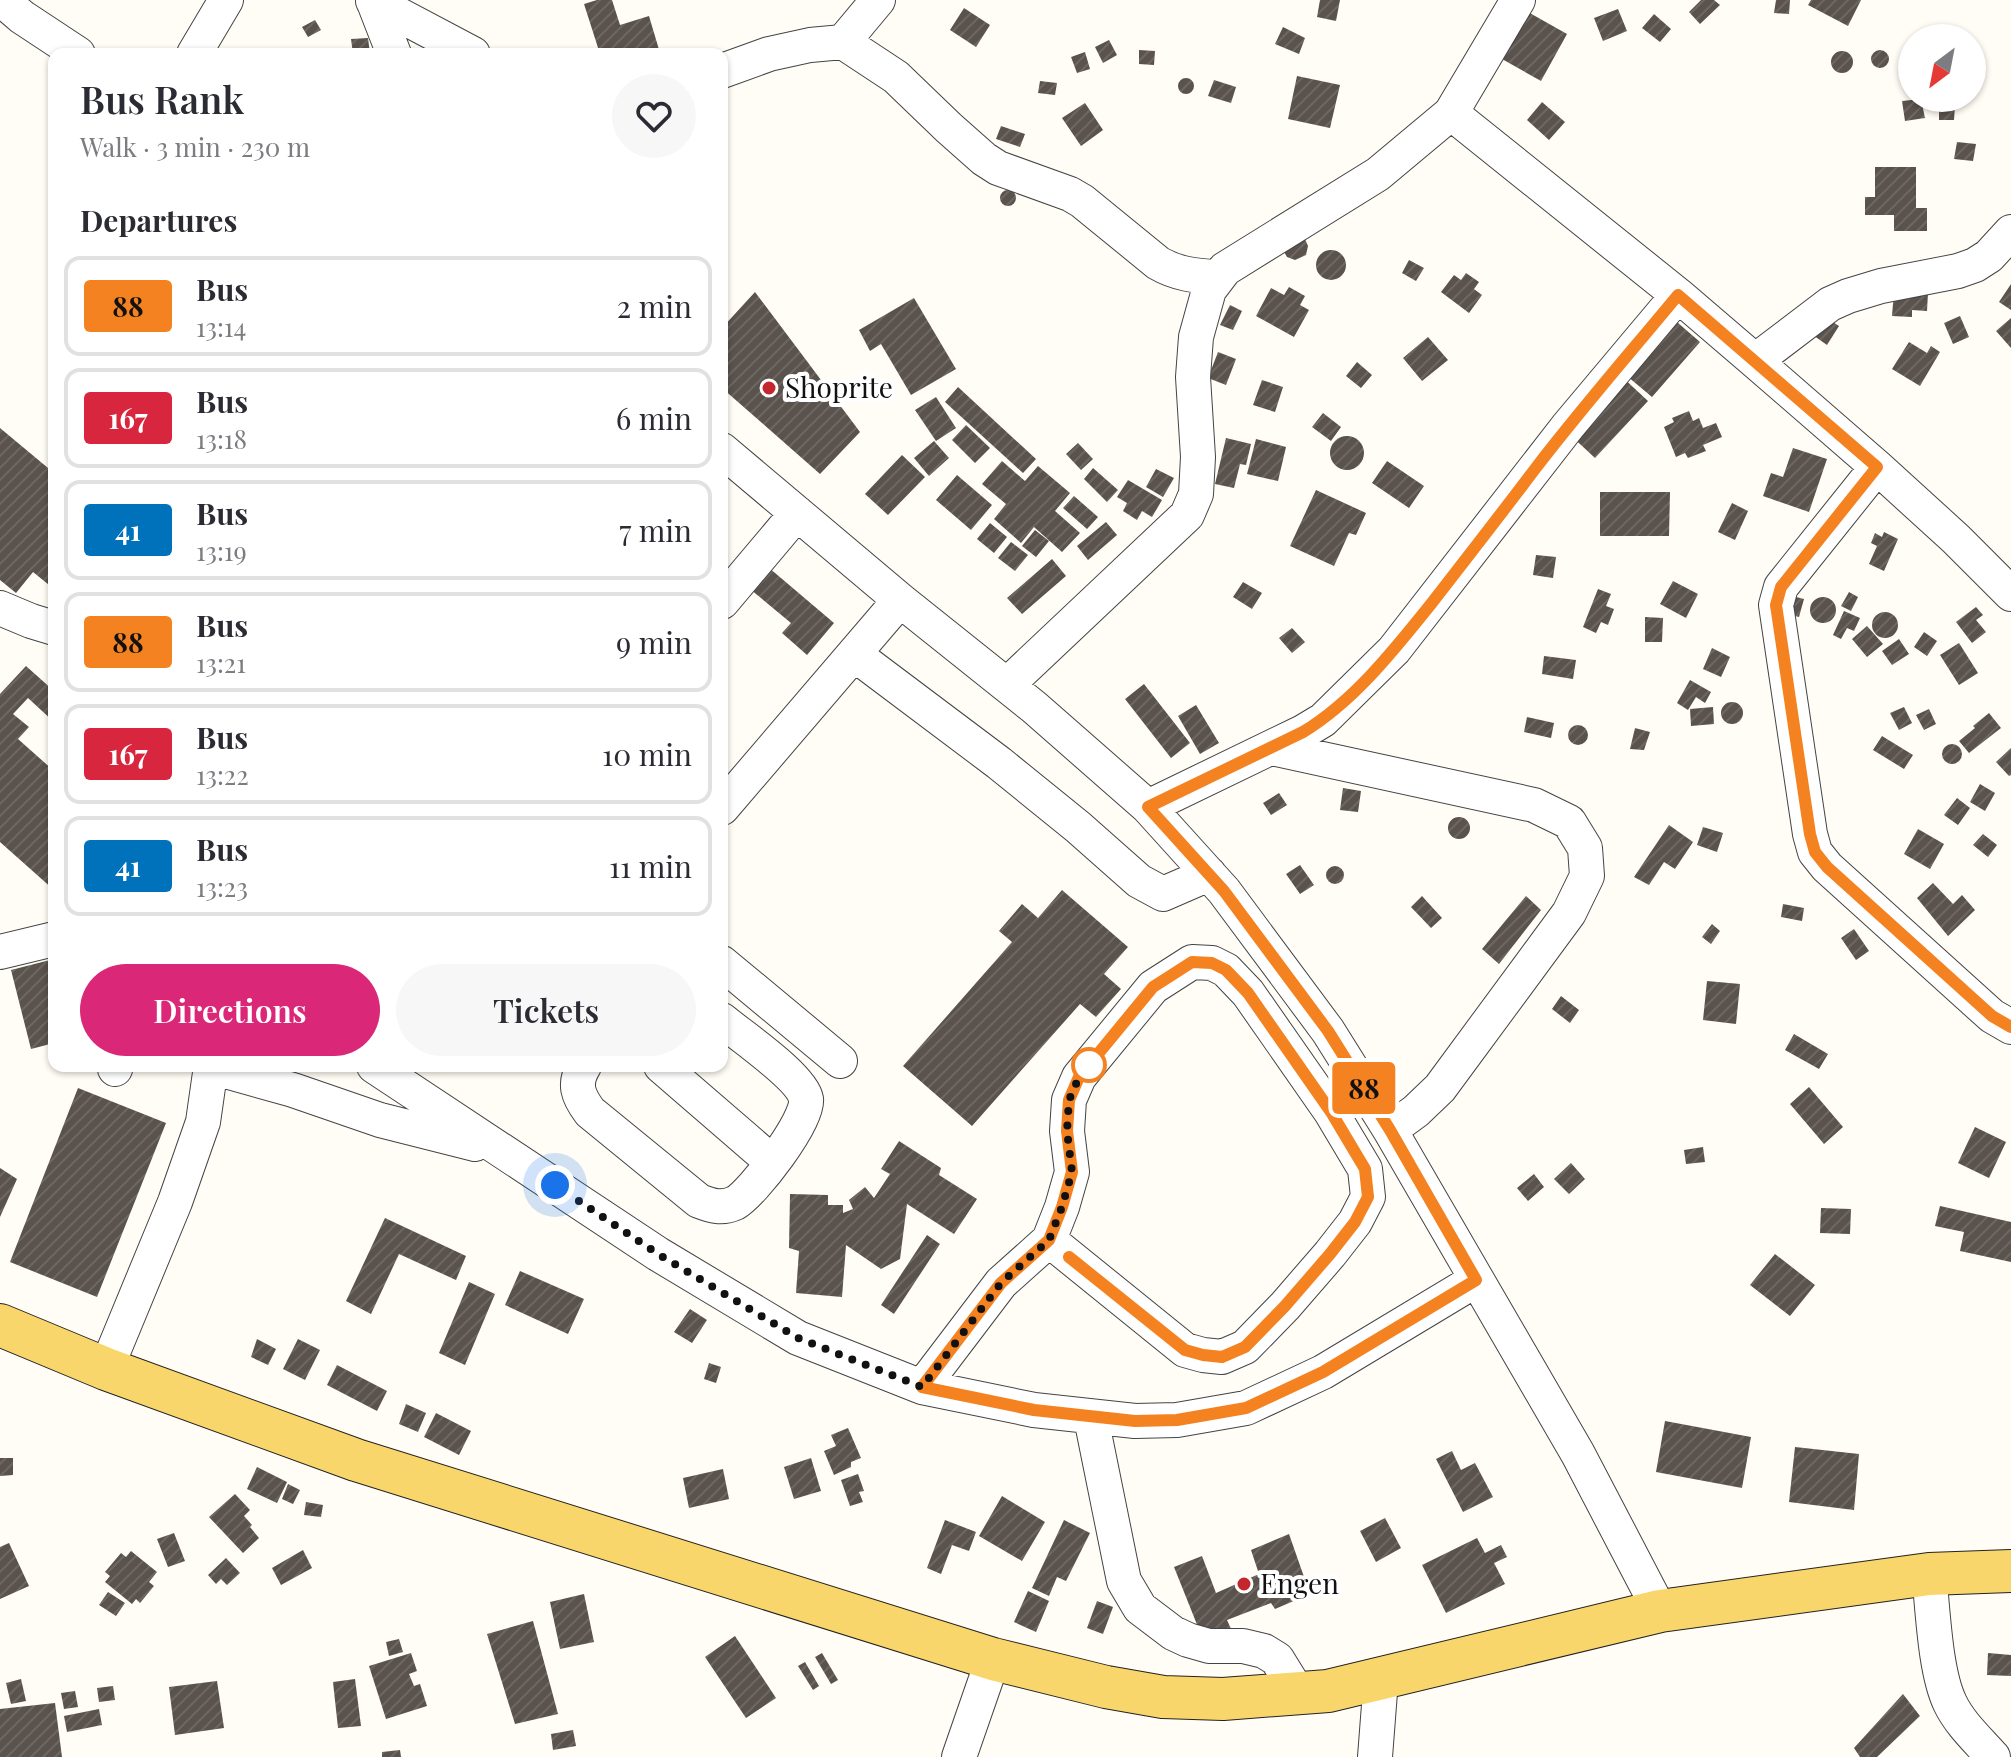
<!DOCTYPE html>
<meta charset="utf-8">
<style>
:root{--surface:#fff;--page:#f7f7f7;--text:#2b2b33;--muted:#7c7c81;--line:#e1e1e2;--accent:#db2777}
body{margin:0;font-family:"Playfair Display",serif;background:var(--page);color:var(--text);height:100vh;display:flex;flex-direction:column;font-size:30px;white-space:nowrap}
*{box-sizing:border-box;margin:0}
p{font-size:26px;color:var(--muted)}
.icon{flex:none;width:44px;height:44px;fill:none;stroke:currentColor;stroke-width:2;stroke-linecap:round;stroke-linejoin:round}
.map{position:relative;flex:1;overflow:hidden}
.details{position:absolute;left:48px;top:48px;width:680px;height:1024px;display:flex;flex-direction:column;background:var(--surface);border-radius:16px;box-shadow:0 2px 6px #0004}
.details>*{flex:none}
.badge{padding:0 16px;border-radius:6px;font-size:28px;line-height:52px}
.needle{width:52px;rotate:212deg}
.tools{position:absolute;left:1898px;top:24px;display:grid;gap:16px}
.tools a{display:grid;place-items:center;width:88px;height:88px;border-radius:50%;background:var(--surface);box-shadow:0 2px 6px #0004;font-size:40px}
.you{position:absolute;width:40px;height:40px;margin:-20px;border:6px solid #fff;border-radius:50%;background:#1a73e8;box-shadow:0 0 0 12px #1a73e833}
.map>.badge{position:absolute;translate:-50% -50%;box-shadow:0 0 0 4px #fff}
h2{padding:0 32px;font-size:30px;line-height:72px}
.round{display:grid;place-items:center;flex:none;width:84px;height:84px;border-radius:42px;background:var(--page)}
.head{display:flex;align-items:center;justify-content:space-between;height:136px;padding:0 32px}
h1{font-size:38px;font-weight:600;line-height:60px}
.button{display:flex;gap:16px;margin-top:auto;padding:16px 32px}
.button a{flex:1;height:92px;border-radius:48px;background:var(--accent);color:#fff;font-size:32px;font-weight:600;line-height:92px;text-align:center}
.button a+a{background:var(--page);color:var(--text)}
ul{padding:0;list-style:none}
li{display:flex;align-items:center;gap:24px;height:100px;margin:0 16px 12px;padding:0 16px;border:4px solid var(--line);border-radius:16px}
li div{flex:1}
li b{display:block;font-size:30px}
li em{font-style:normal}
li .badge{min-width:88px;font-weight:700;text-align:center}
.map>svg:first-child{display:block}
.building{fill:url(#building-hatch)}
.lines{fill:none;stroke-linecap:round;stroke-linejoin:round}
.minor-casing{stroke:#444;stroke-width:36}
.major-casing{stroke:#222;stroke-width:44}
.minor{stroke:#fff;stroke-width:34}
.major{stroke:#f9d66b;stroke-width:42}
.line-casing{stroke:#fff;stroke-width:18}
.line{stroke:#f58220;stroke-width:12}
.walk{stroke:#111;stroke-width:8;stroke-dasharray:0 14.4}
.poi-dot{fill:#c4262e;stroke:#fff;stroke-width:3}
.stop-dot{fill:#fff;stroke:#f58220;stroke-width:4}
.labels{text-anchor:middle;stroke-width:8;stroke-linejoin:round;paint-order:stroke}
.poi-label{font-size:28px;fill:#111;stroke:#fff;text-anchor:start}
</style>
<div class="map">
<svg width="2011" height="1757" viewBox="0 0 2011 1757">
<defs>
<pattern id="building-hatch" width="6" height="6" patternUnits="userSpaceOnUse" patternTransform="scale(2)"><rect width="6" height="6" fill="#5a524d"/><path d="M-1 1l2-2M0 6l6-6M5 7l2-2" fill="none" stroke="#6d6662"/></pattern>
</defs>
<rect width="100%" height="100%" fill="#fffdf5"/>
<!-- building -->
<path class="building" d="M597,0H612L620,25L649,16L660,53L600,54L584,4Z
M1320,0H1340L1336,21L1317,17Z
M1701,0H1714L1720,5L1700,24L1689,12Z
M1776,0H1790L1789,14L1774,13Z
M1811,0H1861L1848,26L1808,5Z
M964,8L990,25L976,47L950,30Z
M1618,9L1627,31L1603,41L1594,18Z
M1528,12L1567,34L1541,81L1502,59Z
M1654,14L1671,29L1660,42L1642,28Z
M315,20L321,30L308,37L302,27Z
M1283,27L1305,38L1299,54L1275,44Z
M368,38L370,54H353L351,39Z
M1109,40L1117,55L1103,63L1095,47Z
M1871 59a9 9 0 1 1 18 0a9 9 0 1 1-18 0Z
M1139,50L1155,51L1154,65L1139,64Z
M1831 62a11 11 0 1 1 22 0a11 11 0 1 1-22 0Z
M1085,52L1090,69L1077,73L1071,57Z
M1297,76L1340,85L1330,128L1288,119Z
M1178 86a8 8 0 1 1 16 0a8 8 0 1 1-16 0Z
M1214,80L1236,87L1231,103L1208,96Z
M1040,81L1057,83L1055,95L1038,93Z
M1921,99L1925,118L1905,121L1902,101Z
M1542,102L1565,122L1549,140L1527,120Z
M1085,103L1103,130L1081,146L1062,118Z
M1939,105H1955L1954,120H1939Z
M1001,126L1025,134L1020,147L996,139Z
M1957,142L1976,144L1973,161L1954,159Z
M1875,167H1916V208H1927V231H1894V215H1865V197H1875Z
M1000 198a8 8 0 1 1 16 0a8 8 0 1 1-16 0Z
M1305,239L1308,246L1306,255L1295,260L1287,257L1283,250Z
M1316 265a15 15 0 1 1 30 0a15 15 0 1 1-30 0Z
M1409,260L1424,268L1416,281L1402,273Z
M1466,273L1479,282L1474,289L1482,295L1469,313L1441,292L1454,275L1461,280Z
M2011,284V310L1999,302Z
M1289,287L1305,296L1300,305L1309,310L1294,337L1256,316L1271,288L1284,295Z
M1894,291L1928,293L1927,311L1912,310V317L1892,316Z
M755,292L860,432L820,474L722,388V328Z
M914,298L956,369L911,395L881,344L870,351L859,330Z
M1230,305L1242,311L1233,330L1220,325Z
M1822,315L1839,326L1827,345L1810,333Z
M1670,316L1700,342L1652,397L1621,371Z
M1960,316L1969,337L1953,344L1944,323Z
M2011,318V348L1996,331Z
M1428,337L1448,360L1422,381L1403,358Z
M1909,342L1927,353L1931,346L1940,352L1920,386L1892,369Z
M1218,352L1236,359L1226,385L1208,378Z
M1357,362L1372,375L1361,388L1346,376Z
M1619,374L1648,401L1595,458L1566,431Z
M1262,380L1283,387L1275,412L1253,405Z
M958,387L1036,459L1023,473L945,402Z
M936,397L956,428L936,441L915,410Z
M1689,411L1693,421L1699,418L1703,428L1716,423L1722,437L1703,445L1706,451L1688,458L1685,453L1676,457L1664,427L1674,422L1672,418Z
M1323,413L1341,427L1331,441L1312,427Z
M966,425L990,448L975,463L952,440Z
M0,428L54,473V589L33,572L16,593L0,580Z
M1330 453a17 17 0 1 1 34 0a17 17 0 1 1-34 0Z
M1226,438L1251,444L1246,465L1240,464L1234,488L1215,484Z
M1256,439L1286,447L1278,481L1247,474Z
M934,441L949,458L929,476L914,458Z
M1078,443L1093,459L1081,470L1066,454Z
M1793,448L1827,459L1809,512L1763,496L1771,473L1783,477Z
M902,455L925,477L888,515L865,494Z
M1002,461L1025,481L1038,466L1070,493L1055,511L1080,533L1062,552L1034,527L1021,543L994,519L1006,504L982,484Z
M1387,461L1424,486L1409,508L1372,483Z
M1093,468L1118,490L1107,502L1084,479Z
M1156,469L1174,478L1163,497L1146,487Z
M957,475L992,505L971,530L936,500Z
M1128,480L1162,500L1152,517L1142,511L1137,520L1123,511L1127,503L1117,497Z
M1316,490L1366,513L1356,535L1349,533L1334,566L1290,546Z
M1600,492H1670L1669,536H1600Z
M1074,496L1098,517L1087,529L1063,508Z
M1732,503L1748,511L1735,540L1718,532Z
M1106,522L1117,535L1088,560L1077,546Z
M990,523L1007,537L994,553L977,539Z
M1035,530L1049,541L1036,557L1022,546Z
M1884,532L1898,539L1884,571L1869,564L1877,546L1871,543L1875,533L1882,537Z
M1011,542L1028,555L1015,571L998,558Z
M1536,555L1556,557L1553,578L1533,575Z
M1052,559L1066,576L1022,614L1007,598Z
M768,567L834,623L807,655L782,633L791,623L750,589Z
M1673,581L1698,594L1686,618L1660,604Z
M1243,582L1262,593L1252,609L1233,597Z
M1598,589L1611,594L1606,606L1614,609L1608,625L1601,622L1596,633L1583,627Z
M1849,592L1858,597L1851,611L1841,606Z
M1784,594L1804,599L1799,617L1779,612Z
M1810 610a13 13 0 1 1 26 0a13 13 0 1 1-26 0Z
M1976,607L1983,615L1976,620L1986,632L1972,643L1956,622Z
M1844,611L1860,618L1854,631L1847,628L1841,639L1833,635Z
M1872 625a13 13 0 1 1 26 0a13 13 0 1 1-26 0Z
M1645,617L1663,618L1662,642H1645Z
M1867,626L1883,644L1867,657L1852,639Z
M1292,628L1305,642L1292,653L1279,638Z
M1924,632L1937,641L1927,656L1914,647Z
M1899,639L1909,654L1892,665L1882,651Z
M1959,643L1978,673L1959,685L1940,655Z
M1712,648L1730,657L1721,677L1703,669Z
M1544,656L1576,660L1573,679L1542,674Z
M26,666L54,691V722L28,698L13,714L29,727L18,739L54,771V890L0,842V694Z
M1690,680L1711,692L1705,703L1696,697L1688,710L1677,703Z
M1144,684L1190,743L1171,758L1125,699Z
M1721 713a11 11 0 1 1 22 0a11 11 0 1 1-22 0Z
M1196,705L1219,743L1200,754L1178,716Z
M1713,707L1714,724L1691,726L1690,709Z
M1904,707L1912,723L1899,730L1890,713Z
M1929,709L1936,724L1924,730L1916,715Z
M1989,713L2001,728L1969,753L1959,741L1975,728L1973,726Z
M1527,717L1554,723L1551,738L1524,732Z
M1568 735a10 10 0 1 1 20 0a10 10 0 1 1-20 0Z
M1635,728L1650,732L1644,750L1630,749Z
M1882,736L1913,755L1904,769L1873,750Z
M1942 754a10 10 0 1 1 20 0a10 10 0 1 1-20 0Z
M2011,748V775L2009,776L1996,762Z
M1980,784L1995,793L1985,811L1970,802Z
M1343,788L1361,791L1358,812L1340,810Z
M1279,793L1287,805L1271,815L1263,803Z
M1957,798L1970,808L1958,825L1944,815Z
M1448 828a11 11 0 1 1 22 0a11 11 0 1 1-22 0Z
M1669,825L1693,842L1675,869L1664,862L1649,885L1634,877Z
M1703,827L1723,833L1717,852L1697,845Z
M1918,829L1944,844L1930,869L1904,854Z
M1983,834L1997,845L1988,857L1973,845Z
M1300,865L1314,885L1300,894L1286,874Z
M1326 875a9 9 0 1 1 18 0a9 9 0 1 1-18 0Z
M1933,883L1953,904L1962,895L1975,910L1948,936L1917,898Z
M1062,890L1128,947L1104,974L1121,989L1096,1017L1080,1004L972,1126L903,1066L1012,942L999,931L1022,904L1038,918Z
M1422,896L1442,918L1431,928L1411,907Z
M1526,896L1541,910L1499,964L1482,949Z
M1783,904L1804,908L1802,921L1781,917Z
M1712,924L1720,931L1711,944L1702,937Z
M1854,929L1869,951L1856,960L1841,938Z
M50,960L54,974V1043L31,1049L11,970Z
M1707,981L1740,984L1736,1024L1703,1020Z
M1561,996L1579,1010L1570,1023L1552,1009Z
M1794,1034L1828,1054L1819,1069L1785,1050Z
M1809,1087L1843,1127L1824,1144L1790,1104Z
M78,1088L166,1123L97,1297L10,1262Z
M1975,1127L2006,1142L1989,1178L1958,1163Z
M899,1141L941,1168L939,1175L977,1199L954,1234L907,1204L900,1259L881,1269L846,1245L842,1297L796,1293L799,1251L789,1248L790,1194L828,1195V1205H843V1213L853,1209L849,1200L865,1187L874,1198L890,1174L881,1169Z
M1703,1147L1705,1162L1686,1164L1684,1150Z
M1571,1163L1585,1179L1569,1194L1554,1179Z
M0,1168L17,1179L0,1217Z
M1534,1174L1544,1187L1528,1201L1517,1188Z
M1940,1206L2011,1222V1262L1960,1251L1964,1232L1935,1226Z
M1821,1208L1851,1209L1850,1234L1820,1233Z
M385,1218L466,1256L456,1280L399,1254L371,1314L346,1301Z
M927,1235L940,1244L894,1314L881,1305Z
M1775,1254L1815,1285L1790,1316L1750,1285Z
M520,1271L584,1299L568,1334L505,1305Z
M469,1282L495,1294L465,1365L439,1353Z
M690,1309L707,1320L692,1343L674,1332Z
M257,1339L276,1349L268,1365L251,1357Z
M298,1339L320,1350L305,1380L283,1369Z
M709,1363L721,1367L716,1383L704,1379Z
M337,1365L387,1391L377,1411L327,1385Z
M406,1404L426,1413L418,1432L399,1424Z
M436,1413L471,1431L459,1455L424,1437Z
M1665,1421L1751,1437L1742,1488L1656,1472Z
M848,1428L861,1458L851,1462V1467L834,1475L824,1451L836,1446L831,1435Z
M1795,1447L1859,1454L1854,1510L1789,1502Z
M1452,1451L1461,1470L1475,1463L1493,1497L1463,1512L1436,1459Z
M0,1458H13V1475L0,1476Z
M811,1458L821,1491L794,1499L784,1467Z
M257,1467L287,1482L277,1503L247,1489Z
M723,1469L729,1499L689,1508L683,1478Z
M858,1474L864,1491L859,1492L863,1502L850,1506L841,1480Z
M288,1484L300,1490L293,1504L282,1499Z
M235,1494L250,1510L244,1516L252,1525L250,1527L259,1538L243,1553L209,1517Z
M1002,1496L1045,1522L1022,1561L979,1536Z
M306,1502L323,1505L321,1517L304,1515Z
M1385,1518L1401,1548L1376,1562L1360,1531Z
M945,1520L976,1532L969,1551L952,1545L941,1574L927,1568Z
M1064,1520L1090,1533L1066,1581L1057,1577L1049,1596L1032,1588Z
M174,1533L185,1561L168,1567L157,1539Z
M1289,1534L1310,1594L1275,1609L1271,1603L1227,1620L1232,1631L1204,1642L1174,1567L1202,1556L1216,1593L1259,1574L1251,1550Z
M1477,1538L1485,1553L1501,1545L1507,1557L1494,1563L1505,1584L1446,1613L1422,1565Z
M9,1543L29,1586L0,1599V1547Z
M303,1550L312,1568L281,1585L272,1568Z
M131,1551L157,1572L149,1582L154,1586L140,1603L136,1599L132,1604L105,1582L110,1576L105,1572L121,1553L126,1557Z
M226,1558L240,1573L227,1585L221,1579L216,1584L208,1575Z
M1028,1591L1049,1601L1036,1632L1014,1622Z
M108,1592L125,1603L116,1616L99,1605Z
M584,1594L594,1642L560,1649L550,1602Z
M1097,1601L1113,1607L1103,1634L1087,1628Z
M533,1621L558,1714L515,1724L487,1634Z
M735,1636L776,1698L746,1718L705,1657Z
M399,1639L403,1652L389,1656L386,1642Z
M411,1653L417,1671L409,1674L414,1686L420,1684L427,1706L386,1719L369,1666Z
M822,1653L838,1680L831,1684L815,1657Z
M1988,1653L2011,1655V1676L1987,1675Z
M805,1662L819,1686L813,1690L798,1666Z
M21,1679L26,1701L11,1704L6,1683Z
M355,1679L361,1726L338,1728L333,1682Z
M217,1681L224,1728L175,1735L169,1687Z
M113,1686L115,1700L99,1702L97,1688Z
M75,1691L78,1707L64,1709L61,1693Z
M1903,1694L1920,1716L1877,1757H1860L1854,1748Z
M55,1703L62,1757H0V1709Z
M99,1709L102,1725L67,1732L64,1716Z
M573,1730L576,1746L553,1750L551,1734Z
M400,1750L401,1757H382V1752Z"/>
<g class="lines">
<defs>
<path id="minor" d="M2,0L22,17L78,54
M373,0L394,54
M373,1L473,54
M843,42L878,0
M194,54L226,0
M722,71L769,54L810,45L843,42L896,77L949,128L984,159L998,168L1070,194L1082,201L1158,263C1177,274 1195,276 1217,277
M1451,113L1678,295L1755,361L1877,467L1956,539L2011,594
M1755,361L1830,304L1848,296L1881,286L1958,271L1975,265L1989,256L2011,232
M722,450L900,600L1034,707L1148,807L1224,891L1328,1031L1390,1130L1578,1454L1660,1611
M1877,467L1781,587L1776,605L1810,834L1815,852L1827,867L1992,1016L2011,1027
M722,602L797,513
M0,608L31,621L54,628
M854,654L999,763L1078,827L1139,881L1163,894L1209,874
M1007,685L1187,515L1196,494L1198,457L1193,377L1196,337L1209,290L1225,269L1378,174L1451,113L1518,0
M1272,748L1534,805L1569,822L1585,848L1587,876L1569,913L1440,1088L1416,1111L1390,1130
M1148,807L1303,732L1323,720L1394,650L1568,426L1678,295
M722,808L900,600
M0,952L54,939
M722,963L840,1061
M374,1066L658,1254L798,1338L922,1387L1034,1410L1135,1421L1177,1420L1246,1408L1323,1372L1476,1280
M584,1066C573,1084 578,1096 590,1112L699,1201C712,1206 722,1209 735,1203C752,1194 810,1119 806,1099C802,1077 741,1036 722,1020
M661,1066L772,1162
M211,1067L293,1090L380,1120L475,1144
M115,1069L116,1066
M106,1369L175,1202L203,1122L211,1066
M922,1387L1001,1283L1049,1240L1062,1207L1072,1172L1067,1131L1069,1100L1079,1077L1153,987L1192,962L1212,963L1226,970L1248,993L1331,1112L1365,1169L1368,1197L1355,1222L1330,1254L1285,1306L1245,1347L1222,1357L1203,1355L1185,1350L1049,1240
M1091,1418L1124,1581L1140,1608L1173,1633L1188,1640L1209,1646H1243L1264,1651L1277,1659L1298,1693
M1929,1574C1933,1611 1935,1672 1950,1703C1960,1724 1978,1740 1993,1757
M959,1757L993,1659
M1375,1757L1381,1679"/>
<path id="major" d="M0,1325L106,1369L356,1460L993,1659L1106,1687L1163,1697L1223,1699L1328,1691L1660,1611L1929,1574L2011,1571"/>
</defs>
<!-- minor casing -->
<use href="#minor" class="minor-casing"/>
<!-- major casing -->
<use href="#major" class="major-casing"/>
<!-- minor -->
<use href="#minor" class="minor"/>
<!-- major -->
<use href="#major" class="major"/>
</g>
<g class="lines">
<defs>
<path id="line" d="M1069,1257L1185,1350L1203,1355L1222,1357L1245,1347L1285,1306L1330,1254L1355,1222L1368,1197L1365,1169L1331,1112L1248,993L1226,970L1212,963L1192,962L1153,987L1079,1077L1069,1100L1067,1131L1072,1172L1062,1207L1049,1240L1001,1283L922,1387L1034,1410L1135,1421L1177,1420L1246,1408L1323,1372L1476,1280L1390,1130L1328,1031L1224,891L1148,807L1303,732C1354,701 1394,650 1431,604C1466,559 1501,514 1535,469C1581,409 1630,353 1678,295L1877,467L1781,587L1776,605L1810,834L1815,852L1827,867L1992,1016L2011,1027"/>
</defs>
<!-- line casing -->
<use href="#line" class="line-casing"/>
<!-- line -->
<use href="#line" class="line"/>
<!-- walk -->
<path class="walk" d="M555,1185L658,1254L798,1338L922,1387L1001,1283L1049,1240L1062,1207L1072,1172L1067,1131L1069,1100L1079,1077L1097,1055L1089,1065"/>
</g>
<!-- markers -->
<g class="poi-dot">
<circle cx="769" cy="388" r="8"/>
<circle cx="1244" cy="1584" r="8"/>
</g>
<circle class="stop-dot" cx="1089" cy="1065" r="16"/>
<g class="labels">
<!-- poi labels -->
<g class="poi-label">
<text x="785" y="398">Shoprite</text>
<text x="1260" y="1594">Engen</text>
</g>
</g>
</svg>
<div class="tools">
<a><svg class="needle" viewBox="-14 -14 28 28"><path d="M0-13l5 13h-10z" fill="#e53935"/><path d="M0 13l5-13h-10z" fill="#7c7c81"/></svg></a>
</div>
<div class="you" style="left:555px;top:1185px"></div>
<b class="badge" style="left:1364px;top:1088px;background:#f58220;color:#111">88</b>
<section class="details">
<div class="head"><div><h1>Bus Rank</h1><p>Walk · 3 min · 230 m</p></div><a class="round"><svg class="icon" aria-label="heart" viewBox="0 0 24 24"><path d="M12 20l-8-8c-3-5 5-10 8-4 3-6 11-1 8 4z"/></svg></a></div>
<h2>Departures</h2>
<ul>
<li><span class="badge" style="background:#f58220;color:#111">88</span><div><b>Bus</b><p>13:14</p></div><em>2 min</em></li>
<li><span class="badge" style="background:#d7263d;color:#fff">167</span><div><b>Bus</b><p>13:18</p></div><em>6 min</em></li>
<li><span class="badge" style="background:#0072bc;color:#fff">41</span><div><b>Bus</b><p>13:19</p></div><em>7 min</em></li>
<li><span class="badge" style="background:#f58220;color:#111">88</span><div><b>Bus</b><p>13:21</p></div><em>9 min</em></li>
<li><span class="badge" style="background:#d7263d;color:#fff">167</span><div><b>Bus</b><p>13:22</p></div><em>10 min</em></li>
<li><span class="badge" style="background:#0072bc;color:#fff">41</span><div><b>Bus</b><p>13:23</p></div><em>11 min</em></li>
</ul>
<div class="button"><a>Directions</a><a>Tickets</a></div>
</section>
</div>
